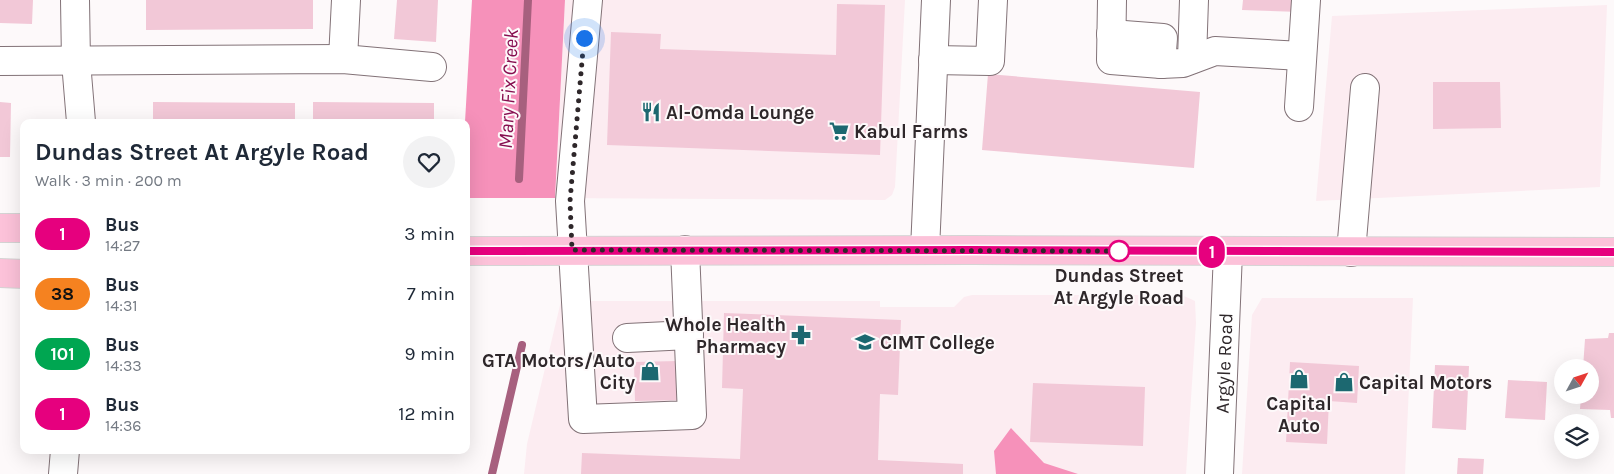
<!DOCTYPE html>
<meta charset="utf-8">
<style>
:root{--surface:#fff;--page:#f2f2f3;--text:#1f2937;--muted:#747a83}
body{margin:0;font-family:Karla,sans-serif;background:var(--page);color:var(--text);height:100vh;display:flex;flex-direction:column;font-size:19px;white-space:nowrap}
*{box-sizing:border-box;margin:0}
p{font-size:16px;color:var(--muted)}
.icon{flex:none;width:28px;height:28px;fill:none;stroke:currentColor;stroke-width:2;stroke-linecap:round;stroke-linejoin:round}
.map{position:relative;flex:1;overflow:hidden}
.side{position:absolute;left:20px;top:119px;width:450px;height:335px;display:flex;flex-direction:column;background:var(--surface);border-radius:10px;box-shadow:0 5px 20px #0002}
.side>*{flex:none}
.badge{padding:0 10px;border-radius:16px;font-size:18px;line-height:32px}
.needle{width:32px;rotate:50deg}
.buttons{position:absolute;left:1554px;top:359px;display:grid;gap:10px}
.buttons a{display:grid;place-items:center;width:45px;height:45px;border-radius:50%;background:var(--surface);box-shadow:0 5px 20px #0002;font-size:25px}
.you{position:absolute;width:25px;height:25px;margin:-12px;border:4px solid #fff;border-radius:50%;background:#1a73e8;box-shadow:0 0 0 8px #1a73e833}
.map>.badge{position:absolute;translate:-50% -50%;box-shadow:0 0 0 2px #fff}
.round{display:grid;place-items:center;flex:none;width:52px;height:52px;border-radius:26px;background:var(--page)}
.overview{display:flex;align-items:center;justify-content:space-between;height:85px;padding:0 15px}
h1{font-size:24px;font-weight:700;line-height:38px}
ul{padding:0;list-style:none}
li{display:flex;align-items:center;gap:15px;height:60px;padding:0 15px}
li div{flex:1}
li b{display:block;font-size:19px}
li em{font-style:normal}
li .badge{min-width:55px;font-weight:700;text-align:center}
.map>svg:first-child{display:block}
.built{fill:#fcecf1}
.forest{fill:#f691ba}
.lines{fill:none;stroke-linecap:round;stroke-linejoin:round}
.stream{stroke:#a7607e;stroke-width:8}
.building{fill:#f2c8d7}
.minor-casing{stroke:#827277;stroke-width:30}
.major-casing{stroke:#d5d4d4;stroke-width:30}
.minor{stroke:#fff;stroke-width:28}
.major{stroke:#fcc2d9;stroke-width:28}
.line-casing{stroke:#fff;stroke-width:11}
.line{stroke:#e6007e;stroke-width:8}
.walk{stroke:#2e272a;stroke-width:5;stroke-dasharray:0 9}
.stop-dot{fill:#fff;stroke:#e6007e;stroke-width:2.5}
.labels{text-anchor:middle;stroke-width:4;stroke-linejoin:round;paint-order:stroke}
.poi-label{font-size:19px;font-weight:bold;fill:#2e272a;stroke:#fdf9fa;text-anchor:start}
.stop-label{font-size:19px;font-weight:bold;fill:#2e272a;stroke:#fdf9fa}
.street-label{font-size:19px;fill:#2e272a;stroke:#fdf9fa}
.water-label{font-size:20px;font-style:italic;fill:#870f50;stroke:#fdf9fa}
</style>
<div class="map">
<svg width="1614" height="474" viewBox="0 0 1614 474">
<rect width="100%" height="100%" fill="#fdf9fa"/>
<!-- built -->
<path class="built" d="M565,0H905L895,187L892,195L885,200L555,198Z
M1607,5L1600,187L1316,201L1332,16Z
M972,295H1182L1195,301L1196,323L1186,474H524L527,444L561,301H880V307H954L964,297Z
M1262,298H1413L1405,474H1242L1252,315Z"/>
<!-- forest -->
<path class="forest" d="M472,0H565L555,198H466L465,122Z
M1011,428L1044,463L1078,474H996L994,451Z"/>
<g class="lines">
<!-- stream -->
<path class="stream" d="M519,179L528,0
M492,474L522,345"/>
</g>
<!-- building -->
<path class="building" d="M0,0H33L32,24L0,23Z
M146,0H313V29L146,30Z
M397,0H438L436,42L394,39Z
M1243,0H1301L1300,12L1242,10Z
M837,4L885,5L880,155L607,145L611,32L661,34L660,49L836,55Z
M988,74L1200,92L1194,168L982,150Z
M1433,82H1500L1501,128L1433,129Z
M0,102L11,103L10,157H0Z
M153,102L295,103V122H153Z
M313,102L434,103V122H313Z
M724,313L901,320L898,395L880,394L878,460L963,464V474H581L582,453L740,459L743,389L722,388Z
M1609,333H1614V418H1611L1610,410L1580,409L1581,395H1590V368H1583L1585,339L1608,338Z
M678,361L680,400L635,401L634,362Z
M1290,362L1359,366L1357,403L1329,401L1327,444L1286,442Z
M1435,365L1469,366L1466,430L1432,428Z
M1508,380L1547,382L1545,420L1505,418Z
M1033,383L1145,387L1143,446L1030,442Z
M1458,458L1484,459L1483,474H1457Z"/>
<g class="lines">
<defs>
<g id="minor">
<path d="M75,0L76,62L81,122"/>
<path d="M588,0L570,201L583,419L692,415L685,250"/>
<path d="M1112,0L1111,60L1161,64L1183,63L1215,51L1302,56"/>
<path d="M1111,34L1163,38L1161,64"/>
<path d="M343,59L346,0"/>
<path d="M1192,59L1194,0"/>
<path d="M933,60L990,61L993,0"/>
<path d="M0,61L343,59L432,67"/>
<path d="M1299,107L1306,0"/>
<path d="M925,250L936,0"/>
<path d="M1351,252L1365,88"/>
<path d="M627,338L689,335"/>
<path d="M63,474L65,450"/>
<path id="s1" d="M1219,474L1228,252"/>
</g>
<path id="major" d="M0,228H24
M466,251L972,250L1614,252
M0,273L24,274"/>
</defs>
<!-- minor casing -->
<use href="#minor" class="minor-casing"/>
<!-- major casing -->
<use href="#major" class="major-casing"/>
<!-- minor -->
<use href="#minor" class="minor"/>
<!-- major -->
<use href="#major" class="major"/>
</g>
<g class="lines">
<defs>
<path id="line" d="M466,251L972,250L1614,252"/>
</defs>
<!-- line casing -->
<use href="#line" class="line-casing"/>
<!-- line -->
<use href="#line" class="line"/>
<!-- walk -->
<path class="walk" d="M584,38L570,201L572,250L1119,251"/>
</g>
<!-- icons -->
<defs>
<symbol id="restaurant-bare" viewBox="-9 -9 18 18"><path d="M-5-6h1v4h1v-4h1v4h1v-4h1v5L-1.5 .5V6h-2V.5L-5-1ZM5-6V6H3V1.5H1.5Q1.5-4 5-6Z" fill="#1c6870" stroke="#fdf9fa" stroke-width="2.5" paint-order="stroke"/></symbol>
<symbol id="supermarket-bare" viewBox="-9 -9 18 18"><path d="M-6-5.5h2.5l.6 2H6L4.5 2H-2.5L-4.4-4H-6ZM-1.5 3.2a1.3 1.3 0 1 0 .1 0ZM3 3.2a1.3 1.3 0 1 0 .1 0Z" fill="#1c6870" stroke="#fdf9fa" stroke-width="2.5" paint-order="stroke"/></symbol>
<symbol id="pharmacy-bare" viewBox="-9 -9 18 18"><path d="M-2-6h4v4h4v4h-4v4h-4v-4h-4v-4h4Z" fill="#1c6870" stroke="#fdf9fa" stroke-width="2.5" paint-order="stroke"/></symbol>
<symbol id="university-bare" viewBox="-9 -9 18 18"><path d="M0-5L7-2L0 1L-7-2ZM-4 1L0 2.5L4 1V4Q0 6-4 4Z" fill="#1c6870" stroke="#fdf9fa" stroke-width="2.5" paint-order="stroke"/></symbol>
<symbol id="shop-bare" viewBox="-9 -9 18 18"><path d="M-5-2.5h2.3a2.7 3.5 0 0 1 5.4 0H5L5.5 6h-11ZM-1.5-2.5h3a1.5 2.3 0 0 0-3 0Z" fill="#1c6870" stroke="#fdf9fa" stroke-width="2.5" paint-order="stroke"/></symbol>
</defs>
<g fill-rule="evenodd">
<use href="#restaurant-bare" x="637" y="98" width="28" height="28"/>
<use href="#supermarket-bare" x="825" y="117" width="28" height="28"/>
<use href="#pharmacy-bare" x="787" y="321" width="28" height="28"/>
<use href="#university-bare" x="851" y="328" width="28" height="28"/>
<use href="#shop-bare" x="636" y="357" width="28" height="28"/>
<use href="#shop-bare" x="1285" y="365" width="28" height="28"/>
<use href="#shop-bare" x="1330" y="368" width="28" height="28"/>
</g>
<!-- markers -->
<circle class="stop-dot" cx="1119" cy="251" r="10"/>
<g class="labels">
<!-- poi labels -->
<g class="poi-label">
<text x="666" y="119">Al-Omda Lounge</text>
<text x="854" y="138">Kabul Farms</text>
<text x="786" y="331" text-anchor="end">Whole Health<tspan x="786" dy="22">Pharmacy</tspan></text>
<text x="880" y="349">CIMT College</text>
<text x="635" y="367" text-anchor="end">GTA Motors/Auto<tspan x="635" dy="22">City</tspan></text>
<text x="1359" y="389">Capital Motors</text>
<text x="1299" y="410" text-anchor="middle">Capital<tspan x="1299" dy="22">Auto</tspan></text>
</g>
<!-- stop labels -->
<g class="stop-label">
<text x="1119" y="282">Dundas Street<tspan x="1119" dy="22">At Argyle Road</tspan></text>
</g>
<!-- street labels -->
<g class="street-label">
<text dy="7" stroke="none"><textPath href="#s1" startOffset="111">Argyle Road</textPath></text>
</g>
<!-- water labels -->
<g class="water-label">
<text transform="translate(508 89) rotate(-87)" y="7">Mary Fix Creek</text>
</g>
</g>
</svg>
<div class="buttons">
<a><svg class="needle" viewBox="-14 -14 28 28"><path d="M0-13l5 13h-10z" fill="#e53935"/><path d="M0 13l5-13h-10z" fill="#747a83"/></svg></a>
<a><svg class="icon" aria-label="layers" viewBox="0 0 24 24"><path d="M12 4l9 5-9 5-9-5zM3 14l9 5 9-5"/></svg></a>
</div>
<div class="you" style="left:584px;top:38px"></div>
<b class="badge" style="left:1212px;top:252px;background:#e6007e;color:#fff">1</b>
<section class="side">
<div class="overview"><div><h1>Dundas Street At Argyle Road</h1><p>Walk · 3 min · 200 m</p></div><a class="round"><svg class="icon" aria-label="heart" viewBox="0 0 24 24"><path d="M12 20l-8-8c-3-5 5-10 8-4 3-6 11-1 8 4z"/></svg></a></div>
<ul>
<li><span class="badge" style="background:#e6007e;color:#fff">1</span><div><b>Bus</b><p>14:27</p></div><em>3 min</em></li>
<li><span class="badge" style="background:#f58220;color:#111">38</span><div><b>Bus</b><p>14:31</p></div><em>7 min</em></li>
<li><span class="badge" style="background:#00a651;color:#fff">101</span><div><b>Bus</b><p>14:33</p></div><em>9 min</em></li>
<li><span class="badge" style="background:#e6007e;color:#fff">1</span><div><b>Bus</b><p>14:36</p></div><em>12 min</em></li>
</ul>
</section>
</div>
